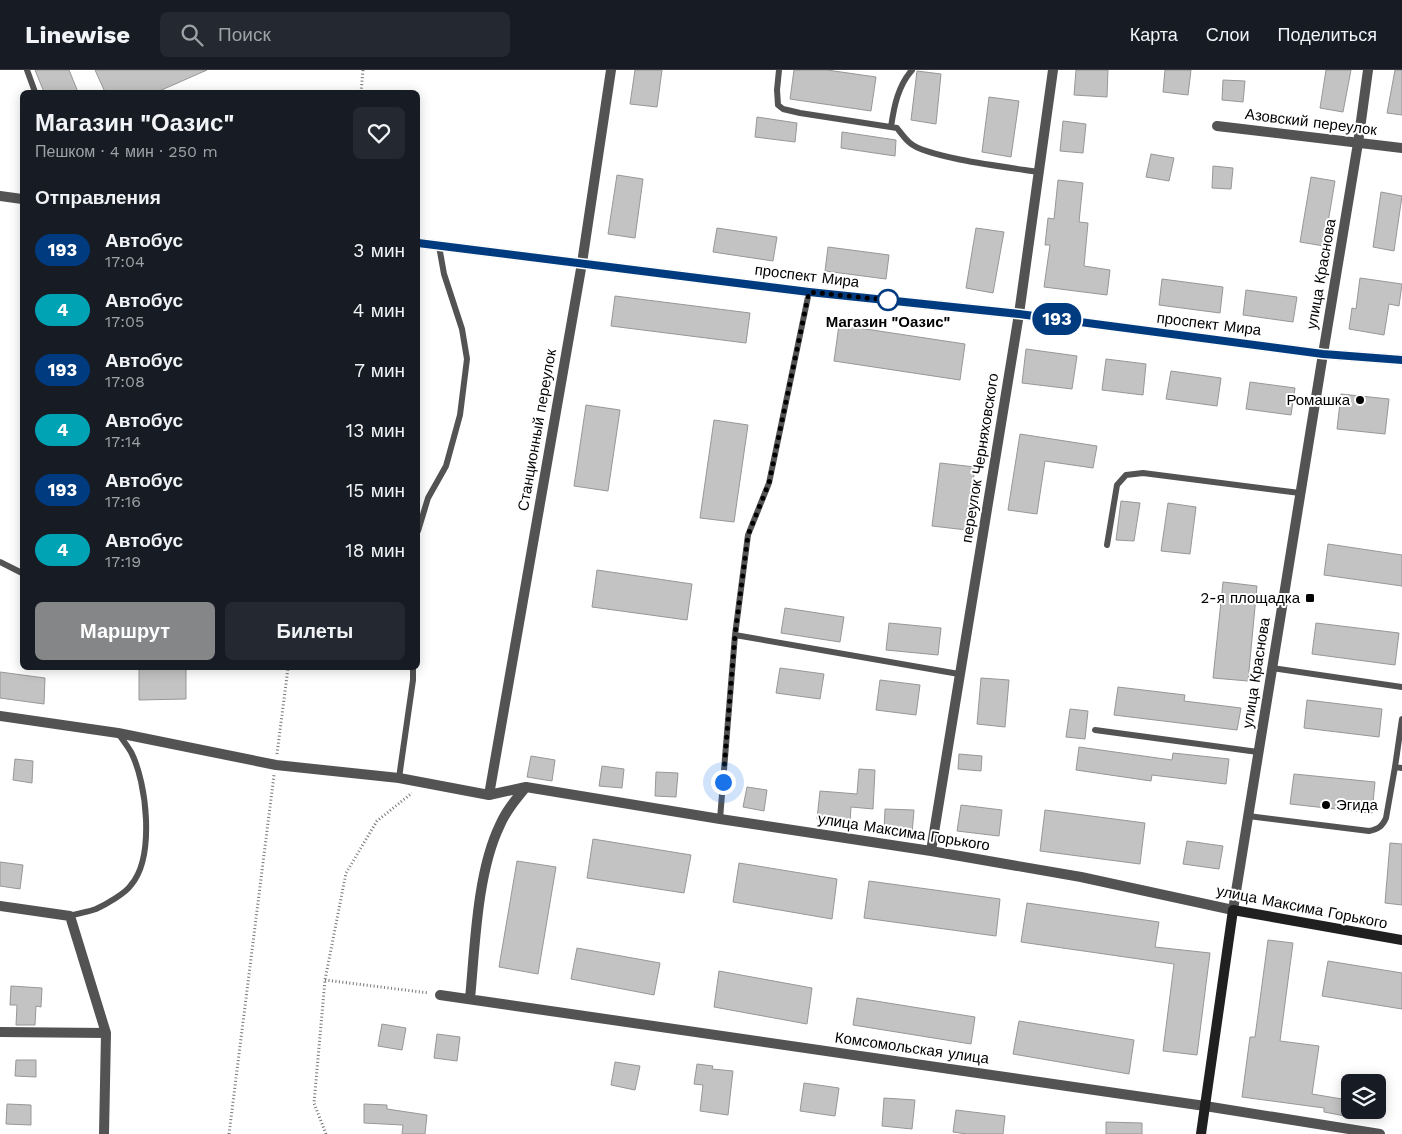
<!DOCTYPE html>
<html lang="ru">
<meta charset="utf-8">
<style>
:root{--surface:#171b24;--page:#242831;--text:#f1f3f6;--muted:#9ea1a6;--line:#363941;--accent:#858687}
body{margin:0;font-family:"Work Sans",sans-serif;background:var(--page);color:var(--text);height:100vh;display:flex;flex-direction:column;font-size:19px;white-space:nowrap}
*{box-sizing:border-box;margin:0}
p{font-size:16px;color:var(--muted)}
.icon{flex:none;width:28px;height:28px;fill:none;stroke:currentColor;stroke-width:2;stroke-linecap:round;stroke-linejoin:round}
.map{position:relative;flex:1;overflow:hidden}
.panel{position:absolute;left:20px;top:20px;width:400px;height:580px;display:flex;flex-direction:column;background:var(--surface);border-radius:8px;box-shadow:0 2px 12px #0003}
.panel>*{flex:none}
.badge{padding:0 10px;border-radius:16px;font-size:18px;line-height:32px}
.fabs{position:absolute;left:1341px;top:1004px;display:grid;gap:10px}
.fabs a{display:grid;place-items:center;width:45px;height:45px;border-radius:8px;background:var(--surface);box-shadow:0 2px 12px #0003;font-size:25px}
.you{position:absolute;width:25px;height:25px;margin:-12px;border:4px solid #fff;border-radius:50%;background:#1a73e8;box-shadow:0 0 0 8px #1a73e833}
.map>.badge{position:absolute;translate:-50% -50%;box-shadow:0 0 0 2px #fff}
h2{padding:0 15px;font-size:19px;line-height:45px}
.round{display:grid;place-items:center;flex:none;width:52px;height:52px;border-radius:8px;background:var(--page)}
.head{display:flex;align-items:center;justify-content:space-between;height:85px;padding:0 15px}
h1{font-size:24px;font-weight:700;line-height:38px}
.cta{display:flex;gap:10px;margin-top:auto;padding:10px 15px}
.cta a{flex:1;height:58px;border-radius:8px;background:var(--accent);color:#fff;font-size:20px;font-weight:700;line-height:58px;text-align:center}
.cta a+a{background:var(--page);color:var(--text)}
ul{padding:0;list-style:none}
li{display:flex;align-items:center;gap:15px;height:60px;padding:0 15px}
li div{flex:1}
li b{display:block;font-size:19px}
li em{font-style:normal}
li .badge{min-width:55px;font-weight:700;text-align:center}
header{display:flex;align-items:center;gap:30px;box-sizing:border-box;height:70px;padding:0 25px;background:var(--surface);border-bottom:1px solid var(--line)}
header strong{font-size:24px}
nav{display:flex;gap:28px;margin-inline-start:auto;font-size:18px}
.search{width:350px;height:45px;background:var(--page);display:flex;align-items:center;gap:12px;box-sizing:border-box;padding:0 18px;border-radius:8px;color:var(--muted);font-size:19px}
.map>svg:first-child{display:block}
.building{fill:#c3c3c3;stroke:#979797}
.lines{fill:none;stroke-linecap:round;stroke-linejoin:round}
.path{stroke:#757575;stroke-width:3;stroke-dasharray:1 2.5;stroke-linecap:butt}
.service{stroke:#535353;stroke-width:6}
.minor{stroke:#535353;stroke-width:10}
.tertiary{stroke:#535353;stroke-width:10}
.secondary{stroke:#202020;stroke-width:10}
.line-casing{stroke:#fff;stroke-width:11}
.line{stroke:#003b80;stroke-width:8}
.walk{stroke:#000;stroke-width:5;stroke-dasharray:0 9}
.stop-dot{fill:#fff;stroke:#003b80;stroke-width:2.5}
.poi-dot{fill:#000;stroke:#fff;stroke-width:2}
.labels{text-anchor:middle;stroke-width:4;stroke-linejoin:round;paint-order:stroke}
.street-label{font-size:15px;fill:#000;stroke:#fff}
.stop-label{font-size:15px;font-weight:bold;fill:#000;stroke:#fff}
.poi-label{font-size:15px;fill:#000;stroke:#fff;text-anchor:end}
</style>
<header>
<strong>Linewise</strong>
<div class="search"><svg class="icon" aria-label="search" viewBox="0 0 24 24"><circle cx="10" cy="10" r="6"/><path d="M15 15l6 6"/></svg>Поиск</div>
<nav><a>Карта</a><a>Слои</a><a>Поделиться</a></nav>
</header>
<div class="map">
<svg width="1402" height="1064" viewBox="0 0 1402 1064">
<rect width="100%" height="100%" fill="#fff"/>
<!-- building -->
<path class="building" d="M35,0H69L78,22H44Z
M95,0H207L157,22H105Z
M635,0H662L657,37L630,34Z
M794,0H827L876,7L871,41L790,29Z
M1076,0H1108L1107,27L1074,25Z
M1165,0H1191L1188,25L1163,22Z
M1326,0H1351L1343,42L1320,38Z
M1395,0H1402V45L1387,43Z
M917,1L941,4L936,54L911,50Z
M1223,10L1245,11L1243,32L1222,30Z
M989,27L1019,31L1011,87L982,82Z
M757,47L797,53L795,72L755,67Z
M1063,51L1086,54L1083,83L1060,81Z
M842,62L896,70L895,86L841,78Z
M1151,84L1174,88L1169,111L1146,107Z
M1213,96L1233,98L1231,119L1212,118Z
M617,105L643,109L635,168L608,164Z
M1311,107L1335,111L1324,176L1300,172Z
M1058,110L1083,113L1079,152L1088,153L1084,196L1110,200L1107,225L1044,217L1050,175H1045L1048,148L1054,149Z
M1381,122L1402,126L1394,181L1373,177Z
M717,158L777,167L773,191L713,182Z
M976,158L1004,162L993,223L966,218Z
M828,177L889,185L886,209L825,201Z
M1360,208L1402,214L1399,236L1389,234L1384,265L1349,259L1352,238L1356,239Z
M1162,209L1223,217L1220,243L1159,235Z
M1246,220L1297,227L1293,252L1243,245Z
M615,226L750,243L746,273L611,256Z
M839,255L965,274L960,310L834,291Z
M1026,279L1077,286L1072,319L1022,313Z
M1106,289L1146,294L1143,325L1102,320Z
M1171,301L1221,308L1217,336L1166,329Z
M1250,312L1295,318L1291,345L1246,339Z
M1341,324L1389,329L1385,364L1337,359Z
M586,335L620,340L608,421L574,416Z
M714,350L748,355L734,452L700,448Z
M1020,364L1097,376L1093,398L1045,391L1037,444L1008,440Z
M940,393L975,397L967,460L932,456Z
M1121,431L1140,433L1134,471L1116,470Z
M1168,433L1196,437L1190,484L1161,481Z
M1328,474L1402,485V516L1324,505Z
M597,500L692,514L687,550L592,537Z
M1223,512L1257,516L1248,611L1213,608Z
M785,538L844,547L840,572L781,563Z
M889,553L941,558L938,585L886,580Z
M1316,553L1399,563L1395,595L1312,584Z
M139,598H186V629L139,630Z
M780,598L824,604L820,629L776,623Z
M0,602L45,608L44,634L0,628Z
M981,608L1009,610L1005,657L977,654Z
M880,610L920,615L916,645L876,640Z
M1118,617L1185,625L1184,631L1241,638L1237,660L1114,645Z
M1307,630L1382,639L1379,667L1304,658Z
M1070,639L1088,641L1085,669L1066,667Z
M1079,677L1172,690L1173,683L1229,689L1226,714L1152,705L1151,711L1076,700Z
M959,684L982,686L981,701L958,699Z
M531,686L555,690L552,711L527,707Z
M15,689L33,691L32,713L13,710Z
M602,696L624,699L622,718L599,716Z
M859,699L875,700L873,739L851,737L850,752L817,749L820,721L857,724Z
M656,702L678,703L676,727L655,726Z
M1294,704L1375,712L1372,743L1290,734Z
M747,717L767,720L764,741L743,737Z
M961,735L1002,740L999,766L957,761Z
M885,739L914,740L912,764L884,762Z
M1045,740L1145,753L1140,794L1040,781Z
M593,769L691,785L684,823L587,808Z
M1187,771L1223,776L1219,799L1183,794Z
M1390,773L1402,774V835L1385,833Z
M517,791L556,797L538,904L499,897Z
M0,792L23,795L20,819L0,816Z
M739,793L837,809L832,849L733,832Z
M869,811L1000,829L996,866L864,848Z
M1027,833L1159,852L1155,877L1210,883L1197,985L1163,981L1174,894L1021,872Z
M1268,870L1293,873L1280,971L1319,976L1312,1024L1348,1030L1345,1046L1324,1042V1038L1242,1027L1250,967H1255Z
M577,878L660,893L654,925L571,909Z
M1328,891L1402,903V939L1322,926Z
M719,901L812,918L807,954L714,937Z
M11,916L42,918L41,937L36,936L35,955H16L17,935H10Z
M857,928L975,947L971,974L853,955Z
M1019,951L1134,970L1129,1004L1013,984Z
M382,954L406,958L402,980L378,976Z
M437,964L460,967L457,991L434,988Z
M16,990H36V1007L15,1006Z
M615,992L640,996L635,1020L611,1015Z
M697,994L713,996L712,999L733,1001L728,1045L700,1041L703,1015L694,1014Z
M804,1013L839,1018L835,1046L800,1041Z
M884,1028L915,1030L912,1059L882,1056Z
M7,1034L31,1035V1055L6,1054Z
M364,1034L387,1035V1039L427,1045L425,1064H402L403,1055L364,1053Z
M956,1040L1005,1046L1003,1064H967L953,1062Z
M1106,1052L1142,1053V1064H1106Z"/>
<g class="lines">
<!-- path -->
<path class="path" d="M361,22L363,0
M277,684L288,598
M325,910L429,923
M229,1064L274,705
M326,1064L314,1033L325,910L346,803L377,751L412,723"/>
<!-- service -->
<path class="service" d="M27,0L35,22
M779,0L777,20L778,35L783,39L800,43L897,58C901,63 905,69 910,73C927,88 1013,98 1039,102
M891,57C894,36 898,16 912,0
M418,461L428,428L446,396L460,345L467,289L462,259L444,204L439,176
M1107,475L1117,415L1126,405L1143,403L1300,423
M0,492L22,503
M735,565L959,604
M1272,598L1402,617
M1402,649L1395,697L1402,698
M1095,660L1258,682
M399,708L413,610V598
M1248,746L1369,761C1378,759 1382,757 1386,748L1395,697
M720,749L735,565L748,465L769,413L809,222
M70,846C79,843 88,842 96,839C105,835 126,823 131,815C155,787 147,713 131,682C127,675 122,669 118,663"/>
<!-- minor -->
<path class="minor" d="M1368,0L1358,73L1323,284L1402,290
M1217,56L1402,78
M0,646L118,663L276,695L399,708L489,725L526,717L720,749L931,781L1081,807L1233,840
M489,725L582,193L611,0
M931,781L1019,244L1053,0
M0,836L70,846L106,963L104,1064
M440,925L1205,1036L1380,1064
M470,929C475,876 477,802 500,755C506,741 516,729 526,717
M0,962L106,963"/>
<!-- tertiary -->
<path class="tertiary" d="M0,126L22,129
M418,173L809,222L1019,244L1323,284L1233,840"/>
<!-- secondary -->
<path class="secondary" d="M1201,1064L1233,840L1402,870"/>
</g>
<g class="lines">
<defs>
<path id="line" d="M418,173L809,222L1019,244L1323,284L1402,290"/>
</defs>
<!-- line casing -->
<use href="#line" class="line-casing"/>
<!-- line -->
<use href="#line" class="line"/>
<!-- walk -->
<path class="walk" d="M723,712L735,565L748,465L769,413L809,222L888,230"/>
</g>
<!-- markers -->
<circle class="stop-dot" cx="888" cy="230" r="10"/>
<g class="poi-dot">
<circle cx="1360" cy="330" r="5"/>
<rect x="1305" y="523" width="10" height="10" rx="2.5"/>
<circle cx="1326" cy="735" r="5"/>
</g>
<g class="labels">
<!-- street labels -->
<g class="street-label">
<text transform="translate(1311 52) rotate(7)" y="5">Азовский переулок</text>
<text transform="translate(1321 204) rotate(-80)" y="5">улица Краснова</text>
<text transform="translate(807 206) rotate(7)" y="5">проспект Мира</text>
<text transform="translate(1209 254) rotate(7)" y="5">проспект Мира</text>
<text transform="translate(537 360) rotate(-80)" y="5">Станционный переулок</text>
<text transform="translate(980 388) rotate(-81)" y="5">переулок Черняховского</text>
<text transform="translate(1256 603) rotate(-81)" y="5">улица Краснова</text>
<text transform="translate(904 762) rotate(9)" y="5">улица Максима Горького</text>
<text transform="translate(1302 837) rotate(11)" y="5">улица Максима Горького</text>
<text transform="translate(912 978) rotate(8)" y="5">Комсомольская улица</text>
</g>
<!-- stop labels -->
<g class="stop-label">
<text x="888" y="257">Магазин "Оазис"</text>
</g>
<!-- poi labels -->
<g class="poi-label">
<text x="1350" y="335">Ромашка</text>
<text x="1300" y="533">2-я площадка</text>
<text x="1336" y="740" text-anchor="start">Эгида</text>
</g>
</g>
</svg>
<div class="fabs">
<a><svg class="icon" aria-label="layers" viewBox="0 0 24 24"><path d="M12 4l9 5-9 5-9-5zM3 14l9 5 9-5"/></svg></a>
</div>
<div class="you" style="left:723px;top:712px"></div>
<b class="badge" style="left:1057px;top:249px;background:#003b80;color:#fff">193</b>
<section class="panel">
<div class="head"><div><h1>Магазин &quot;Оазис&quot;</h1><p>Пешком · 4 мин · 250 m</p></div><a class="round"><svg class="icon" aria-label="heart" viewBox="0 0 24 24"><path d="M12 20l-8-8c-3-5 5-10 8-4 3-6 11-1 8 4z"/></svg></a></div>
<h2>Отправления</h2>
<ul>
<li><span class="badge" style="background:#003b80;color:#fff">193</span><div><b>Автобус</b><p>17:04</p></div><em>3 мин</em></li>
<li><span class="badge" style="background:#00a3b4;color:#fff">4</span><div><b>Автобус</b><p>17:05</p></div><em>4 мин</em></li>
<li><span class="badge" style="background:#003b80;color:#fff">193</span><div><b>Автобус</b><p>17:08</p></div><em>7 мин</em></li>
<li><span class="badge" style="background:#00a3b4;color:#fff">4</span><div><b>Автобус</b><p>17:14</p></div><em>13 мин</em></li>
<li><span class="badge" style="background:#003b80;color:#fff">193</span><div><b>Автобус</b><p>17:16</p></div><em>15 мин</em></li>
<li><span class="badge" style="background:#00a3b4;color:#fff">4</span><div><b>Автобус</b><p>17:19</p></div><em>18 мин</em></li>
</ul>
<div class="cta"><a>Маршрут</a><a>Билеты</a></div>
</section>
</div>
